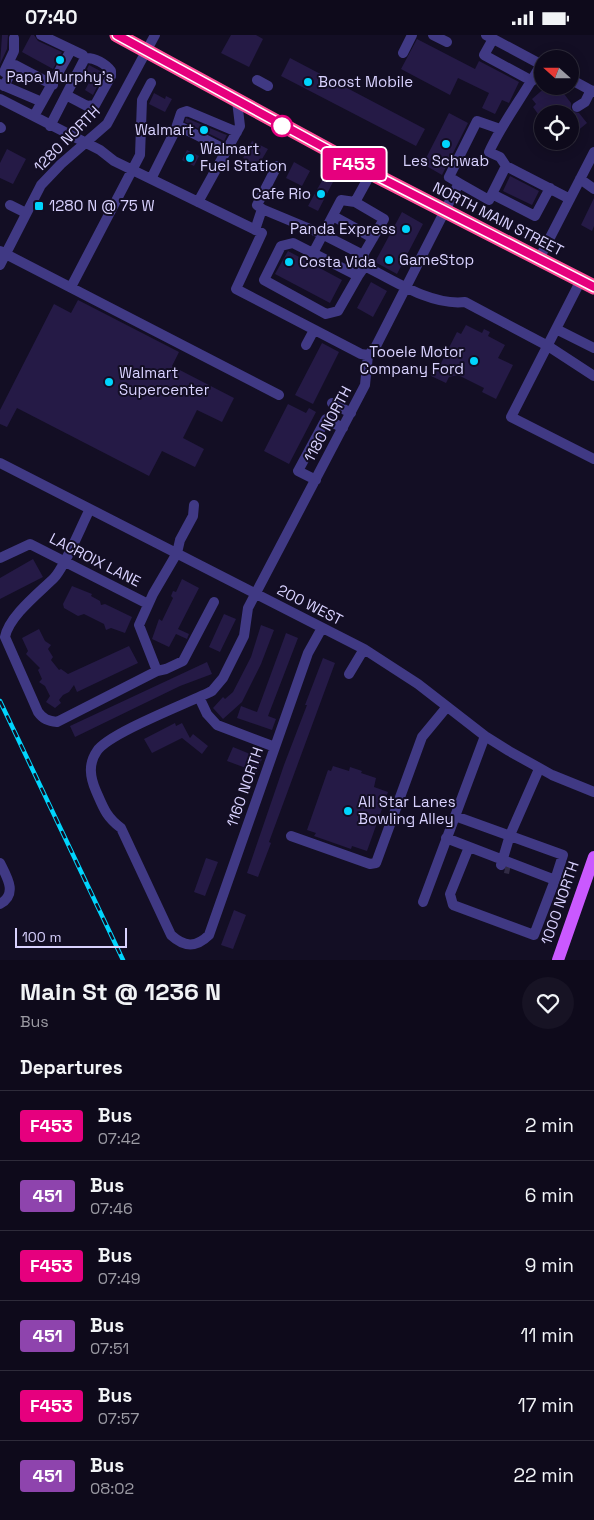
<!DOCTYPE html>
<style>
:root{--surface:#0e0a1b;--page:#171324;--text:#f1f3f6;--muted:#9b9aa3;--line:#2e2b3a}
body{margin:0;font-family:"Space Grotesk",sans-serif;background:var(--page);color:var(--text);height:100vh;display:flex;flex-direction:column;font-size:19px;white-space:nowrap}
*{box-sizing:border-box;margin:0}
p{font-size:16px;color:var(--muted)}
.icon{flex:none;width:28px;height:28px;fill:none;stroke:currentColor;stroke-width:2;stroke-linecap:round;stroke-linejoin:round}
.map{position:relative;height:925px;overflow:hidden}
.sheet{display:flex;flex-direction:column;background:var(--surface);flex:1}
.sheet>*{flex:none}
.badge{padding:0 10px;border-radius:4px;font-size:18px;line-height:32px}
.needle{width:32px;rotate:291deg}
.tools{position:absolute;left:534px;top:15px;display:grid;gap:10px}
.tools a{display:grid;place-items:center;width:45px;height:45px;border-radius:50%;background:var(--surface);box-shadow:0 2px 12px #0003,0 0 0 1px var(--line);font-size:25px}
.scale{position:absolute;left:15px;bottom:12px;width:112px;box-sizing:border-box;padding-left:5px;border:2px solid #d9d2ff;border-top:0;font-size:14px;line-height:18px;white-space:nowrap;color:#d9d2ff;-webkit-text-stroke:4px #130e24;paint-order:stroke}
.map>.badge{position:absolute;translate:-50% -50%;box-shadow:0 0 0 2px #fff}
h2{padding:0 20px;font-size:19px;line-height:45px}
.round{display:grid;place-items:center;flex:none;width:52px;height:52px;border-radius:26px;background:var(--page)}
.head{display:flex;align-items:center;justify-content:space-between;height:85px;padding:0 20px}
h1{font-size:24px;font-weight:600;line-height:38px}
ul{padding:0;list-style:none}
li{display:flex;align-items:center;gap:15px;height:70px;padding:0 20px;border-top:1px solid var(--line)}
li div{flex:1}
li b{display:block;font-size:19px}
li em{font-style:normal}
li .badge{min-width:55px;font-weight:700;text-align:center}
.status{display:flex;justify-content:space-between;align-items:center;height:35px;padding:0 25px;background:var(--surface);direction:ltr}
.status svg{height:14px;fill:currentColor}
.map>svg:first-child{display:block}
.building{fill:#251a46}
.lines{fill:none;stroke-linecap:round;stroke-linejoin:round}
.minor-tunnel{stroke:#312b45;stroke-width:10;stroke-dasharray:10 5;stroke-linecap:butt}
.minor{stroke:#403984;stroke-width:10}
.major{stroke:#ca59ff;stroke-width:12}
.highway{stroke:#ff4d98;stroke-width:15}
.rail-casing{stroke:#00d5fd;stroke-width:4.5}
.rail{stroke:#130e24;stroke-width:2.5;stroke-dasharray:8;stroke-linecap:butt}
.line-casing{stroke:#fff;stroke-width:11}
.line{stroke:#e6007e;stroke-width:8}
.poi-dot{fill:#00d5fd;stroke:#130e24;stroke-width:2}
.stop-dot{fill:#fff;stroke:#e6007e;stroke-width:2.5}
.labels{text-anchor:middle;stroke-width:4;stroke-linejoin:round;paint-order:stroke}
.poi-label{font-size:15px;fill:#d9d2ff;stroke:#130e24;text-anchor:start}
.street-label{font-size:15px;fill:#d9d2ff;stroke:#130e24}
</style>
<div class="status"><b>07:40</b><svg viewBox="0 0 49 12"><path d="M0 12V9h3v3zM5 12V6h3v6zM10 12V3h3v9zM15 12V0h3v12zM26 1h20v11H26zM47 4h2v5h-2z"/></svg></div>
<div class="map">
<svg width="594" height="925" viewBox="0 0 594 925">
<rect width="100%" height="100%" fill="#130e24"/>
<!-- building -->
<path class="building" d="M2,0H8L7,14L0,29Z
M31,0H34L38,6L62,17L53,34L22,17Z
M231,0H256L263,4L249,32L221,18Z
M417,4L475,34L479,26L519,47L509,68L502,65L495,79L482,73L489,58L458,43L450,60L401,34Z
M290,23L425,94L416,111L281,41Z
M89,30L104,38L93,60L85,55L91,44V38L86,36Z
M547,51H558L571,68V76L579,78L587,88L570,102V79H538L533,72L536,69L532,64Z
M154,58L165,64L166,61L172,64L165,77L149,69Z
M449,78L468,88L442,140L423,129Z
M186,83L224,99L227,100L224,106L185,87Z
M252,106L268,114L258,131L243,123Z
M7,114L26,124L13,149L0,143V128Z
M187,115L199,121L194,131L182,125Z
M294,127L310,136L302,151L286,143Z
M510,141L539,156L532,170L503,156Z
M324,142L333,147L318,176L308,171Z
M594,163V191L592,196L581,190Z
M402,177L423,189L397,239L375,227Z
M288,216L342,245L330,268L275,239Z
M371,247L387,256L373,282L357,273Z
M78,265L179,317L172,331L234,363L222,387L197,375L183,403L204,414L195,432L162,416L149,441L17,373L7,392L0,389V375L54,269L71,278Z
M466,290L482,298L484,294L490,297L488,301L505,310L498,323L513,330L496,364L482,357L484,353L458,340L449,342L446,348L431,341L434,332L438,334L457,297L461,299Z
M322,308L339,317L313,369L295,360Z
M288,369L306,378L309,373L316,377L289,429L264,416Z
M33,524L43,542L0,564V543Z
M182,544L199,553L178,594L189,599L187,604L176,599L169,612L152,604L159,584L162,586L173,563L171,561L173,556L176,557Z
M72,551L92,559L91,561L100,566L101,570L105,569L132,582L125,598L111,593L106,595L104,589L84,579L78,581L64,573L63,569Z
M224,579L236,584L220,617L209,612Z
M261,590L274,595L261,629L242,667L223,684L213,673L223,662L225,664L233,657L251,622Z
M39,594L45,606L51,610L48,614L53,622L51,625L59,635L61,634L68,639L129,611L138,628L77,657L74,650L69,657L63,660L59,665L61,668L55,673L46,667L50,661L45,651L39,647L42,644L38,635L40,633L26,619L28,616L22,603Z
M286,598L298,603L268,681L276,684L272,695L237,683L241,671L257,677Z
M323,623L335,628L269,807L271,808L258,842L247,838L284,730L307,670H305Z
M207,627L212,639L180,651L75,702L70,691Z
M175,688L176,691L182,688L190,703L193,699L208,711L202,719L182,703L152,718L144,704Z
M233,712L262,724L257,737L227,726Z
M333,731L349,736L350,732L362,736L361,738L376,743L374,752L388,757L367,816L352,811L351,814L314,801L316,798L307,795L328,735L331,736Z
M206,823L218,827L205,861L194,857Z
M234,875L246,880L233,914L221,910Z"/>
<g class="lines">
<!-- minor-tunnel -->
<path class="minor-tunnel" d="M505,833L510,834"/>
<!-- minor -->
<path class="minor" d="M41,0L83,20L84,25
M433,0L447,7
M486,0L542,30
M493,4L484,20L532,46
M403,18L412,0
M4,37L14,16V3
M570,44L594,57
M257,45L268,51
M0,49L42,67
M4,51L15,30L53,50
M0,64L100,115L114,126L262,198L236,254L361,319L368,320
M577,72L585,67L591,55
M34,81L71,15
M177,90L226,115
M50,91L84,25L85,23C94,22 106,29 111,36V41L95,70L87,71L66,60
M0,92L1,93
M506,131L570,164
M151,144L175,96L181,78L187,76L237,97
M580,144L594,154
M459,148L449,142L477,86L500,94
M492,159L535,181L550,153
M198,167L240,91L237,66
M355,167L384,184L363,220
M10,170L26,178
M262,174L322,199L363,220L365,231L358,241L293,208L281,211L264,245L326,279L338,276L358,241
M333,181L373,203
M255,195L262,174L257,170L277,131
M0,216L279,360
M313,218L341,165L355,167L371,138
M539,224L594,117
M0,230L41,150L61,129L107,89L155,0
M365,231C394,246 432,271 465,267L548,311L594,341
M581,245L511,382L594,424
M71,252L140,120L142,65L151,48
M556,294L594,313
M306,310L314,295
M332,368L351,378
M0,428L364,614L418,649L485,701L509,716L552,740L594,757
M316,445L298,436L326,384L343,393
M90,474C82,489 65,532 54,543C40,557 9,581 5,602L38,677C43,684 48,686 57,687L157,636L139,590L153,559L177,518L180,505L193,481L194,470
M0,523L30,509L148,569
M322,593L308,618L209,900C196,913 184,912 171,900L121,793C106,782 103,772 96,756C90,742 88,729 97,716C109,698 188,668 212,656L223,643L244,601L248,573L365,350L368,320L375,313L459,148L489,165L506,131L500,122L489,117C503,86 525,59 541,29
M157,636L166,634L183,626L214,567
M349,639L364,614
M199,662L207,679L217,690L275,712
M455,781L563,820L555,845
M291,801L370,829L376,828L422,702L446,673
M446,803C483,817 519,831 555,845L534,900L453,870L450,859L469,812
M0,828C7,842 18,859 0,869
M501,830L510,800L539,734
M423,867L485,701"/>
<!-- major -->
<path class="major" d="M558,925L594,822"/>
<!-- highway -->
<path class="highway" d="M117,0L371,138L594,252"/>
<defs>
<path id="rail" d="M0,666L123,925"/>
</defs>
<!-- rail casing -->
<use href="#rail" class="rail-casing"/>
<!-- rail -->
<use href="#rail" class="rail"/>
</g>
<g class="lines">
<defs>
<path id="line" d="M117,0L371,138L594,252"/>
</defs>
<!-- line casing -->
<use href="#line" class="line-casing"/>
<!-- line -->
<use href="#line" class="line"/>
</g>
<!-- markers -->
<g class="poi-dot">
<circle cx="60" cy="25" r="5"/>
<circle cx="308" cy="47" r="5"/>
<circle cx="204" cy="95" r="5"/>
<circle cx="446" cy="109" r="5"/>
<circle cx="190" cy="123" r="5"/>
<circle cx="321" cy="159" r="5"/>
<rect x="34" y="166" width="10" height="10" rx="2.5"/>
<circle cx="406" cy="194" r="5"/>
<circle cx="389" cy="225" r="5"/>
<circle cx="289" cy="227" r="5"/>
<circle cx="474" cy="326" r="5"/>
<circle cx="109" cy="347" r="5"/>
<circle cx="348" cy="776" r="5"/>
</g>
<circle class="stop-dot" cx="282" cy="91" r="10"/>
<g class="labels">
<!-- poi labels -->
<g class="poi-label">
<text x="60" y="47" text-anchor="middle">Papa Murphy's</text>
<text x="318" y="52">Boost Mobile</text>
<text x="194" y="100" text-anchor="end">Walmart</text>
<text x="200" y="119">Walmart<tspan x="200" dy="17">Fuel Station</tspan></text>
<text x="446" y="131" text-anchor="middle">Les Schwab</text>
<text x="311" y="164" text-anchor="end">Cafe Rio</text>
<text x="49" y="176">1280 N @ 75 W</text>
<text x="396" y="199" text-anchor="end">Panda Express</text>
<text x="399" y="230">GameStop</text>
<text x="299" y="232">Costa Vida</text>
<text x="464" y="322" text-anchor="end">Tooele Motor<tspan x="464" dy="17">Company Ford</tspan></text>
<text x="119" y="343">Walmart<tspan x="119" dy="17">Supercenter</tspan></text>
<text x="358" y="772">All Star Lanes<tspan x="358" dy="17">Bowling Alley</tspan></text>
</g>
<!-- street labels -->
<g class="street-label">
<text transform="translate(67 104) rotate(-45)" y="5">1280 NORTH</text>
<text transform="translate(498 184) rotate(27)" y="5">NORTH MAIN STREET</text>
<text transform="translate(328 389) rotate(-62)" y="5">1180 NORTH</text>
<text transform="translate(95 525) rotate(27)" y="5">LACROIX LANE</text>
<text transform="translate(310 570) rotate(27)" y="5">200 WEST</text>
<text transform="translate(245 752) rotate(-71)" y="5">1160 NORTH</text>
<text transform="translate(560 868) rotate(-71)" y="5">1000 NORTH</text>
</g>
</g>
</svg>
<div class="tools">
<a><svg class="needle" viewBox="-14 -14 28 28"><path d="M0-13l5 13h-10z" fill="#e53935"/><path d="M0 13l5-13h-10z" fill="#9b9aa3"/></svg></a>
<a><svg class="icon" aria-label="locate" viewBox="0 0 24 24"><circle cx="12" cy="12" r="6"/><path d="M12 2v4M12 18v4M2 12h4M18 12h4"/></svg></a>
</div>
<div class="scale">100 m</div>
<b class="badge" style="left:354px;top:129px;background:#e6007e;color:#fff">F453</b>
</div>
<section class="sheet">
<div class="head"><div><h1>Main St @ 1236 N</h1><p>Bus</p></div><a class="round"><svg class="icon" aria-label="heart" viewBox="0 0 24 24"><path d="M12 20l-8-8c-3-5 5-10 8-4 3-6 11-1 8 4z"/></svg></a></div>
<h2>Departures</h2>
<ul>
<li><span class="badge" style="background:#e6007e;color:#fff">F453</span><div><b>Bus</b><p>07:42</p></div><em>2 min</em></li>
<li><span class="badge" style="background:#8e44ad;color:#fff">451</span><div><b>Bus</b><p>07:46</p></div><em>6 min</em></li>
<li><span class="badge" style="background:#e6007e;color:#fff">F453</span><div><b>Bus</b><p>07:49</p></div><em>9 min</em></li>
<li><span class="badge" style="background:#8e44ad;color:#fff">451</span><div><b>Bus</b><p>07:51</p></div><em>11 min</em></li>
<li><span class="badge" style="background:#e6007e;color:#fff">F453</span><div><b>Bus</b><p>07:57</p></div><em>17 min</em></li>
<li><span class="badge" style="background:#8e44ad;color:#fff">451</span><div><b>Bus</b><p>08:02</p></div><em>22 min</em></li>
</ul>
</section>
